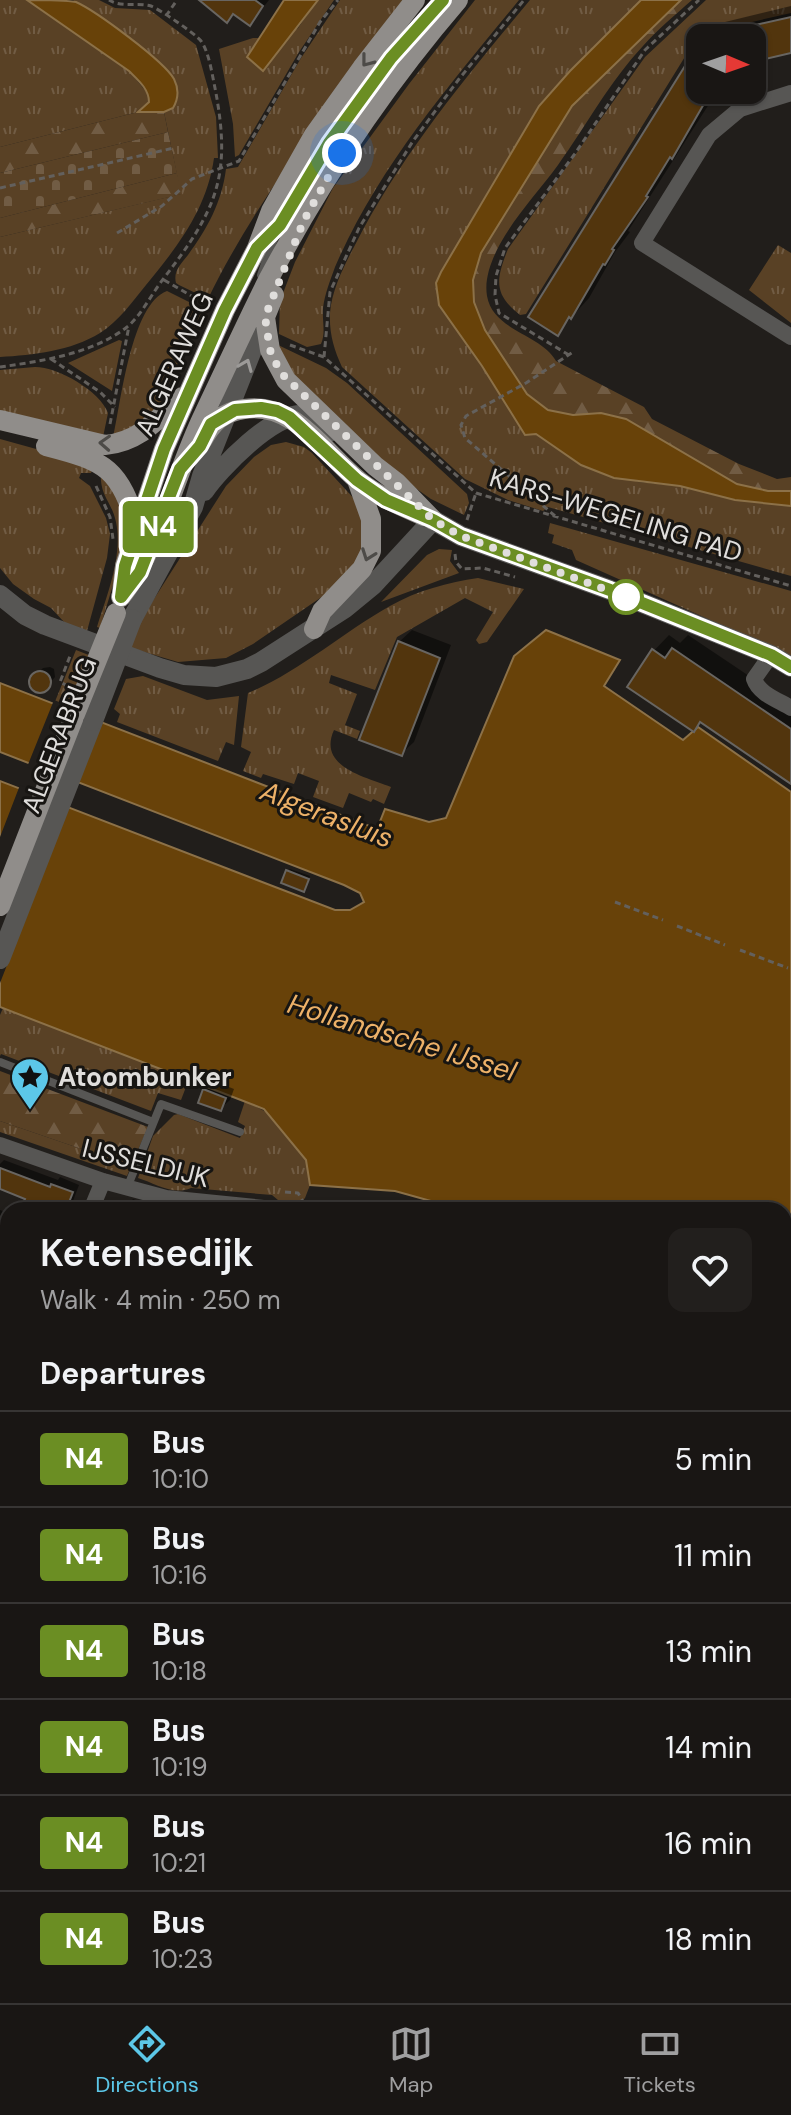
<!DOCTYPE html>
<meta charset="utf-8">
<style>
:root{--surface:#191614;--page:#221f1d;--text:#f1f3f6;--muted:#9f9fa0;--line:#373534;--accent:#5cc7e8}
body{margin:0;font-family:"DM Sans",sans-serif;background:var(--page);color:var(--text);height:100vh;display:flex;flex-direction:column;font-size:30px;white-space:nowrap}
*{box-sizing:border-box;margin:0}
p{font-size:26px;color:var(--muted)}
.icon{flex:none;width:44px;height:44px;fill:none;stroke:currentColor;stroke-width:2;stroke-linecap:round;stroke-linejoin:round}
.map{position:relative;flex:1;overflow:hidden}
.drawer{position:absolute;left:0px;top:1202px;width:792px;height:802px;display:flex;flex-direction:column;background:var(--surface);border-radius:24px 24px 0 0;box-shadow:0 2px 6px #0004,0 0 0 2px var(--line)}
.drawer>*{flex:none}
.badge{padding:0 16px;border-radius:6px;font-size:28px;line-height:52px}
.needle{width:52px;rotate:92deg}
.buttons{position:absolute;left:686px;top:24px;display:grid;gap:16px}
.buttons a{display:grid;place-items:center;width:80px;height:80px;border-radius:16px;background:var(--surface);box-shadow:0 2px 6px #0004,0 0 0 2px var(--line);font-size:40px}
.you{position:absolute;width:40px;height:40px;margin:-20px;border:6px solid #fff;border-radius:50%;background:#1a73e8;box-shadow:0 0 0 12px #1a73e833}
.map>.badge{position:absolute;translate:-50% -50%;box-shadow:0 0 0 4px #fff}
h2{padding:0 40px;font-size:30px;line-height:72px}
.round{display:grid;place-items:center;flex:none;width:84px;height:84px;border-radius:16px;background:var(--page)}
.overview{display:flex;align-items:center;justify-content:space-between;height:136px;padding:0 40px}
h1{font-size:38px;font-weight:600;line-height:60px}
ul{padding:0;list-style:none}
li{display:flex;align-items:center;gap:24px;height:96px;padding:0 40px;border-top:2px solid var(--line)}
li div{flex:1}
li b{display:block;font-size:30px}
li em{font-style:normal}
li .badge{min-width:88px;font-weight:700;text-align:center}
.tab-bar{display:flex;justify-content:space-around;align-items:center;height:112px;border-top:2px solid var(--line);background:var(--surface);font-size:22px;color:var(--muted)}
.tab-bar a{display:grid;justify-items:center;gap:4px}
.tab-bar .on{color:var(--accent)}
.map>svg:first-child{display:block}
.grass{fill:url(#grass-tufts)}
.forest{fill:url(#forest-firs)}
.cemetery{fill:url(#cemetery-stones)}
.water{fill:#684209;stroke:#8c7148;stroke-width:2}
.pier{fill:#211e1b}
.shadow{fill:#0007}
.building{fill:#52350d;stroke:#686561;stroke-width:2}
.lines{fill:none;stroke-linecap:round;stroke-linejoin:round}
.path{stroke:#63605d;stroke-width:3;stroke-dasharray:6 4;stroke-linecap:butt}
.service{stroke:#575654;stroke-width:8}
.minor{stroke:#575654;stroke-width:16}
.tertiary{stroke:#575654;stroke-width:20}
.primary{stroke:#908d8a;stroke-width:20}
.tertiary-bridge{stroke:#575654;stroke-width:20}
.primary-bridge{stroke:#908d8a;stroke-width:20}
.oneway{stroke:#4d4b48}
.oneway2{stroke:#9c9a98}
.line-casing{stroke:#fff;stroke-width:18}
.line{stroke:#6b8e23;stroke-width:12}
.walk{stroke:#e0dedc;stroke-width:8;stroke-dasharray:0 14.4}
.stop-dot{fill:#fff;stroke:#6b8e23;stroke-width:4}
.labels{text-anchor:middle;stroke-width:6;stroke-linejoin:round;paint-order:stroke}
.street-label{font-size:26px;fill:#e0dedc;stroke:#171512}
.poi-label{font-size:26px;font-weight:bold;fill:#e0dedc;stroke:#171512;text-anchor:start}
.water-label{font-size:28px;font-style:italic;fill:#edb168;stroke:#171512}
</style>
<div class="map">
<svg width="791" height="2003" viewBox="0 0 791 2003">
<defs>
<pattern id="grass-tufts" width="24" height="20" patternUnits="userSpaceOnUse" patternTransform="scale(2)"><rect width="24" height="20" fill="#594125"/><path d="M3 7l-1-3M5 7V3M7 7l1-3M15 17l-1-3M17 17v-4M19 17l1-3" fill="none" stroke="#715c44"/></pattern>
<pattern id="forest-firs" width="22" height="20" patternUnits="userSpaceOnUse" patternTransform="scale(2)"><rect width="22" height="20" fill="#594125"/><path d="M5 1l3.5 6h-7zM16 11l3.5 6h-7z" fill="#715c44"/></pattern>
<pattern id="cemetery-stones" width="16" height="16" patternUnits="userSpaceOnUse" patternTransform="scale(2)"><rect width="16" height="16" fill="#594125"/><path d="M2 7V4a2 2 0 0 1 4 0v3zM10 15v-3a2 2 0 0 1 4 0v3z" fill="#715c44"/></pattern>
</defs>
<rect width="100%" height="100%" fill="#211e1b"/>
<!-- grass -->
<path class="grass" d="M0,0H27L129,71L149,95V102L138,112L0,147Z
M73,0H99L115,8L150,10L196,45L216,117L218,158H214C207,209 178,246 146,285C132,302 119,321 100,333C71,351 33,355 0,357V237L181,194L164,112L173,108L172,76L155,59Z
M318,0H334L299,52L239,155L235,157L233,124L219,49L253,38H260L247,57L298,28Z
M340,0H409C339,97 260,191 208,299L179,285L176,283C173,271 181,264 188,255C207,229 222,202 226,169L238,167L301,58Z
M475,0H519C451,83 378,167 335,267C330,281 325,293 323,308C322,321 326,333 321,344L307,347L279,334L280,301L295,262L333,188L409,84Z
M530,0H641L570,71L539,106L441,272L436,283L439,305L536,434L558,449L638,482L680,486L735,500L791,506V576L548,507L543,511L508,500L465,479L342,367C334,350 329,333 330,313C332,289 344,266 355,245C401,155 466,77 530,0Z
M706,0H791V13L699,34L526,314L520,315C493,294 496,279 508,249L645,57Z
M778,245L791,253V323L749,290Z
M167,291L203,309L159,406L152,416L113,438C121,403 131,304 167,291Z
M119,340L122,341L112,391L68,363Z
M276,344L326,368L347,383L467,494L469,503L464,515L431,499L394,473L295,381Z
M35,367C58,367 100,391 108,413L103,437L0,413V370Z
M0,439L94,465L91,473H81L79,478L90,486L106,518L110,534L107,558L87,631L65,623L51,608L34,599L13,584L0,568Z
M286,442L304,447L312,453L358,503L362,512L365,552L326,594L253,644L226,658L178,662L124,646L226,486L254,457L271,445Z
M101,469L108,475L126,523L116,575L100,628L97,627C107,595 123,556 116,522C111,499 99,497 101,469Z
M550,523L791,591V656L576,560L572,550L552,543L554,535L548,533Z
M439,549L452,550L450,561L459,573L381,602L427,555Z
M478,578L524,589L487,642L479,644L476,640L493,612L465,598L397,637L375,690L331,675L329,683L357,694L345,725L360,731L357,739L334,730C317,767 366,777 391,787L384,804L373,799L371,802L349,793L343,808L313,797L319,781L298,773L294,784L263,774L261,778L243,771L251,752L241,747L248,693C299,672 342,633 390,606C416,591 449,582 478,578Z
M76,650L119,667L100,722L54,704Z
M143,676L207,700L239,696L234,745L226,742L218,761L117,722L120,714L114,709L126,679Z
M3,1008L189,1079L181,1100L158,1093L151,1111L1,1054L0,1056V1015Z
M245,1101L270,1114L306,1160L310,1185L305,1198L301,1202L278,1200L272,1195L191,1188C172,1196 155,1183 138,1178L153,1136L174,1115L178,1114L240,1138L245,1126L238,1122Z
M0,1121L131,1166L127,1176L0,1132Z"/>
<!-- forest -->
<path class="forest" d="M681,0H692C675,15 658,29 643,46C610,81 586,126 558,165C539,191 516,215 500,244C492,259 484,278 487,296C493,331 541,334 556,361L644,407L652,419L739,464L777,479L791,477V491H768L737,484L626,419L601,413L573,415L548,411L527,394L485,330L474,302L473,280L481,253L572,106Z
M138,112H164L168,132L0,173V147Z
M177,173L182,194L0,237V218Z
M0,1071L148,1127L131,1166L0,1121Z"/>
<!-- cemetery -->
<path class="cemetery" d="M168,132L177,173L0,218V173Z"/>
<!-- water -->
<path class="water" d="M27,0C41,0 63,0 76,2C96,11 164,61 174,79C179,89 179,98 173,108L164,112H138L149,102C149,89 138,80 129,71Z
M284,0H318L263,71L247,57Z
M641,0H681L572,106L481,253L473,280L474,302L485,330L527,394L548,410L573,415L601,413L626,419L737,484L768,491H791V506L735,500L680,486L614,478L581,465L536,434L525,435L482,366L439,305L436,283L441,272L539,106L570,71Z
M546,630L620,660L604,686L683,740L698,727L791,792V1411L784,1417V1210H463L395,1191L310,1185L306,1160L264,1109L0,1007V781L335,910H350L364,902L360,893L344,885L0,752V683L377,829L385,809L429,822L446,818L514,656Z
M519,1996H588L580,2003H516Z"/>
<!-- pier -->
<path class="pier" d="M54,700L102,719L76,786L27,767Z
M20,785L70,804L0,983V837Z"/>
<!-- shadow -->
<path class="shadow" d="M209,0H269L255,18Z
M791,6V52L752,62V38H708L725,22Z
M700,47V90H718L628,231L630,232L615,252L589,298L557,333Z
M412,630L451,645L414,742L401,754L399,642Z
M669,635L680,643L688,635L791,704V781L702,721L693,729L645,660Z
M50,667L54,669L55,677L45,689L39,690L33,685L32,679L43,668Z
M290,869L310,876L306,887L288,871Z
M214,1081L234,1089L230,1100L220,1109L205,1091Z
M4,1160L58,1180L60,1177L79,1185L70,1209L22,1210L27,1197L0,1187V1164Z
M133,1199L158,1210H125Z
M0,1210L8,1213V1291L0,1288Z
M0,1326L8,1330V1364L5,1367L0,1364Z
M0,1435L8,1445V1566L0,1573Z
M791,1444V1473L788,1474L784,1449Z
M784,1596H788V1619L784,1623Z
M8,1619V1641L0,1647V1626Z
M0,1670L8,1679V1699L4,1695L0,1698Z
M8,1755V1855L0,1861V1760Z
M190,1996L344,1998L426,1996L415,2003H183Z
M619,1996H629L635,2003H611Z
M659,1996H676L668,2003H660Z
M720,1996H765L766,1997L763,2003L713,2002Z"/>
<!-- building -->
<path class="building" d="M199,0H255L263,6L250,26L233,14L227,23Z
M791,17V53L752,62V38H724V32Z
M700,42V90H712L672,159L670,157L659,175L646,196L648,197L612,249L614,250L605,265L603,264L571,319L569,317L558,336L528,317Z
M398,641L440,658L402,756L359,740Z
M672,648L791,729V784L700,722L694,732L627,687L652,649L665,658Z
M29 682a11 11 0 1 1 22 0a11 11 0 1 1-22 0Z
M286,870L309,879L304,892L281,883Z
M203,1089L226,1098L221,1111L198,1103Z
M0,1168L50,1187L51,1184L73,1192L66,1210H20L25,1199L0,1189Z"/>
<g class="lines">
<!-- path -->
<path class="path" d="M166,16L177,0
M0,188L174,148
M117,233L162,206L192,179L239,161L320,22L338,0
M164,280L195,298
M290,345L324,357L476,493L791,586
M569,355L499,313L495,295L496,276L505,248L574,155L645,50L699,0
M324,357L330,292L359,228L413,141L459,79L524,0
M51,359L100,392L115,407
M0,367C42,361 92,354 127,327C141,316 152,293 164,278C217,209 232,176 215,88C212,74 209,52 201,41C196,34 159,9 151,6C137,2 122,8 109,0
M110,424L129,326
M96,486L110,517L113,539
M555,516L465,438L461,425L466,416L526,383L573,352
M467,520L476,493
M455,554L456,562L462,569L483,568L515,577
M68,686L60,682L70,656
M615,902L663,920
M677,926L725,945
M740,950L788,968
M285,1192L298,1193L308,1210"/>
<!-- service -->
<path class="service" d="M261,275C267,258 273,239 281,223C323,141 383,69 444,0
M0,1062L153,1122
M127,1188L161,1104L240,1132"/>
<!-- minor -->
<path class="minor" d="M791,93L740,109L709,135L642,243L791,337
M771,655L754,679C759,694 778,700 791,708
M0,1145L103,1181L166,1198L284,1210
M91,1210L103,1181
M0,1310L8,1313
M0,1407L8,1398
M0,1420L8,1430
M784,1492L791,1525
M0,1599L8,1592
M0,1890L8,1883
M0,1912L8,1922
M0,1943L8,1952
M44,1996L49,2003
M70,1996L76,2003
M493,1996L499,2003
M0,2002L1,2003
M143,2003L152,1996
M461,2003L469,1996
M791,2003V1836"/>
<!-- tertiary -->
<path class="tertiary" d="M204,491C219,469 274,412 303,415C313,416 322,426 329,432
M0,595L25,615L45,625L160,668L184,675L216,677L247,669L261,662L345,608L373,585L433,520L461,536L610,590L771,655L791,667
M132,619L193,507L202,476L265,317
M0,959L93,721"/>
<!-- primary -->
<path class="primary" d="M274,295L265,317L267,331L270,350L286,380L375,466L397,483L433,520
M0,420L105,445C139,442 158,419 182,397
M202,441C212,423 222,412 244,409C295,401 324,453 359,481C379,497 401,506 424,516
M46,446C108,462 119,468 138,530
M122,593L125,566L164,449L225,310L257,248L271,211L314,135L362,68L415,0
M121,597C161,543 175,474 204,414C225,370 245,326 267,282C320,182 384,86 458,0
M314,629L322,611L362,569L371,551V519L357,480
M0,906L75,714"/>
<!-- tertiary-bridge -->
<path class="tertiary-bridge" d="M93,721L132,619"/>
<!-- primary-bridge -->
<path class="primary-bridge" d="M75,714L116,613"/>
</g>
<!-- one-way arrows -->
<defs><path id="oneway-chevron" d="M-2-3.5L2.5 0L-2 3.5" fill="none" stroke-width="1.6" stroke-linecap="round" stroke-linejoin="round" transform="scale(2)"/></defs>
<g class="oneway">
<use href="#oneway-chevron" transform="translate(367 61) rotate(128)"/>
<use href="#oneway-chevron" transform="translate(105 443) rotate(-177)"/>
<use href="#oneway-chevron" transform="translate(368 555) rotate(110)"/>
</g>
<use class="oneway2" href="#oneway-chevron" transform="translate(246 365) rotate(-68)"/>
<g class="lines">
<defs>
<path id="line" d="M443,0L391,58L329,143L280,225L257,248L225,310L164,449L125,566L121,597L140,572L180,469L200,446L211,424L235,410L261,408L277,411L289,417L357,480L386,500L433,520L461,536L610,590L771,655L791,667"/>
</defs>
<!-- line casing -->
<use href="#line" class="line-casing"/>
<!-- line -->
<use href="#line" class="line"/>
<!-- walk -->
<path class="walk" d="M342,153L304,220L265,317L270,350L280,372L433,520L461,536L626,597"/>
</g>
<!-- icons -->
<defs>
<symbol id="sight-pin" viewBox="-11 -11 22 30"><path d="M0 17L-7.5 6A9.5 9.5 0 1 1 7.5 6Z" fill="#5cc7e8" stroke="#171512"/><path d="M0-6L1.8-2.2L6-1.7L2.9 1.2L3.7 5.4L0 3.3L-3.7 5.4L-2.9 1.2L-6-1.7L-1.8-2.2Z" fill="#111"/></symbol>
</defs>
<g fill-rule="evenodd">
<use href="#sight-pin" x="8" y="1055" width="44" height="60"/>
</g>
<!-- markers -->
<circle class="stop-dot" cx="626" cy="597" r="16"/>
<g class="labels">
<!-- street labels -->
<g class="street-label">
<text transform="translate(174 364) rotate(-66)" y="9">ALGERAWEG</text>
<text transform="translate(616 515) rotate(17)" y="9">KARS-WEGELING PAD</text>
<text transform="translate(59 735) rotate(-69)" y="9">ALGERABRUG</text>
<text transform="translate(146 1163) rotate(14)" y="9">IJSSELDIJK</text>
</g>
<!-- poi labels -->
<g class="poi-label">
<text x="58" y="1086">Atoombunker</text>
</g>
<!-- water labels -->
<g class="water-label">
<text transform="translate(327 814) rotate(21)" y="10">Algerasluis</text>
<text transform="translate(402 1037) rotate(17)" y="10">Hollandsche IJssel</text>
</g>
</g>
</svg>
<div class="buttons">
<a><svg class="needle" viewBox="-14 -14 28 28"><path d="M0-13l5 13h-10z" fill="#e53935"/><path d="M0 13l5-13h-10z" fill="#9f9fa0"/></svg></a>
</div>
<div class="you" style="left:342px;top:153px"></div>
<b class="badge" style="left:158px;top:527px;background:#6b8e23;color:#fff">N4</b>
<section class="drawer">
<div class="overview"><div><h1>Ketensedijk</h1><p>Walk · 4 min · 250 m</p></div><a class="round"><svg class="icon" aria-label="heart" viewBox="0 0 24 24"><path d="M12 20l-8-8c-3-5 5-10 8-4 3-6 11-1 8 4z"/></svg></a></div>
<h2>Departures</h2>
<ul>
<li><span class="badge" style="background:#6b8e23;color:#fff">N4</span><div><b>Bus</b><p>10:10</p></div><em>5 min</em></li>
<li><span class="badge" style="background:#6b8e23;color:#fff">N4</span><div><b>Bus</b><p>10:16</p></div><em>11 min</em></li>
<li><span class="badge" style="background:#6b8e23;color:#fff">N4</span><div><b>Bus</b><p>10:18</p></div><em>13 min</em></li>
<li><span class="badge" style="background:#6b8e23;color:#fff">N4</span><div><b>Bus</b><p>10:19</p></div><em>14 min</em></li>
<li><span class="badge" style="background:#6b8e23;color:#fff">N4</span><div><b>Bus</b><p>10:21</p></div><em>16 min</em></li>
<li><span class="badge" style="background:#6b8e23;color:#fff">N4</span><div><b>Bus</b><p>10:23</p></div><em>18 min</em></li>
</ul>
</section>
</div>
<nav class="tab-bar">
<a class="on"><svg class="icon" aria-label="directions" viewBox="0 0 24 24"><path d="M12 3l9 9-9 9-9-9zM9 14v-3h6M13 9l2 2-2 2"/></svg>Directions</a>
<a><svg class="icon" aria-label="map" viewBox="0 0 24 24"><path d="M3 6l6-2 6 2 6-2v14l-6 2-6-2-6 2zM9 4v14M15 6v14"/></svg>Map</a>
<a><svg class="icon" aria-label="tickets" viewBox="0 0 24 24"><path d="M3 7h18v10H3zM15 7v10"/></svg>Tickets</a>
</nav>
